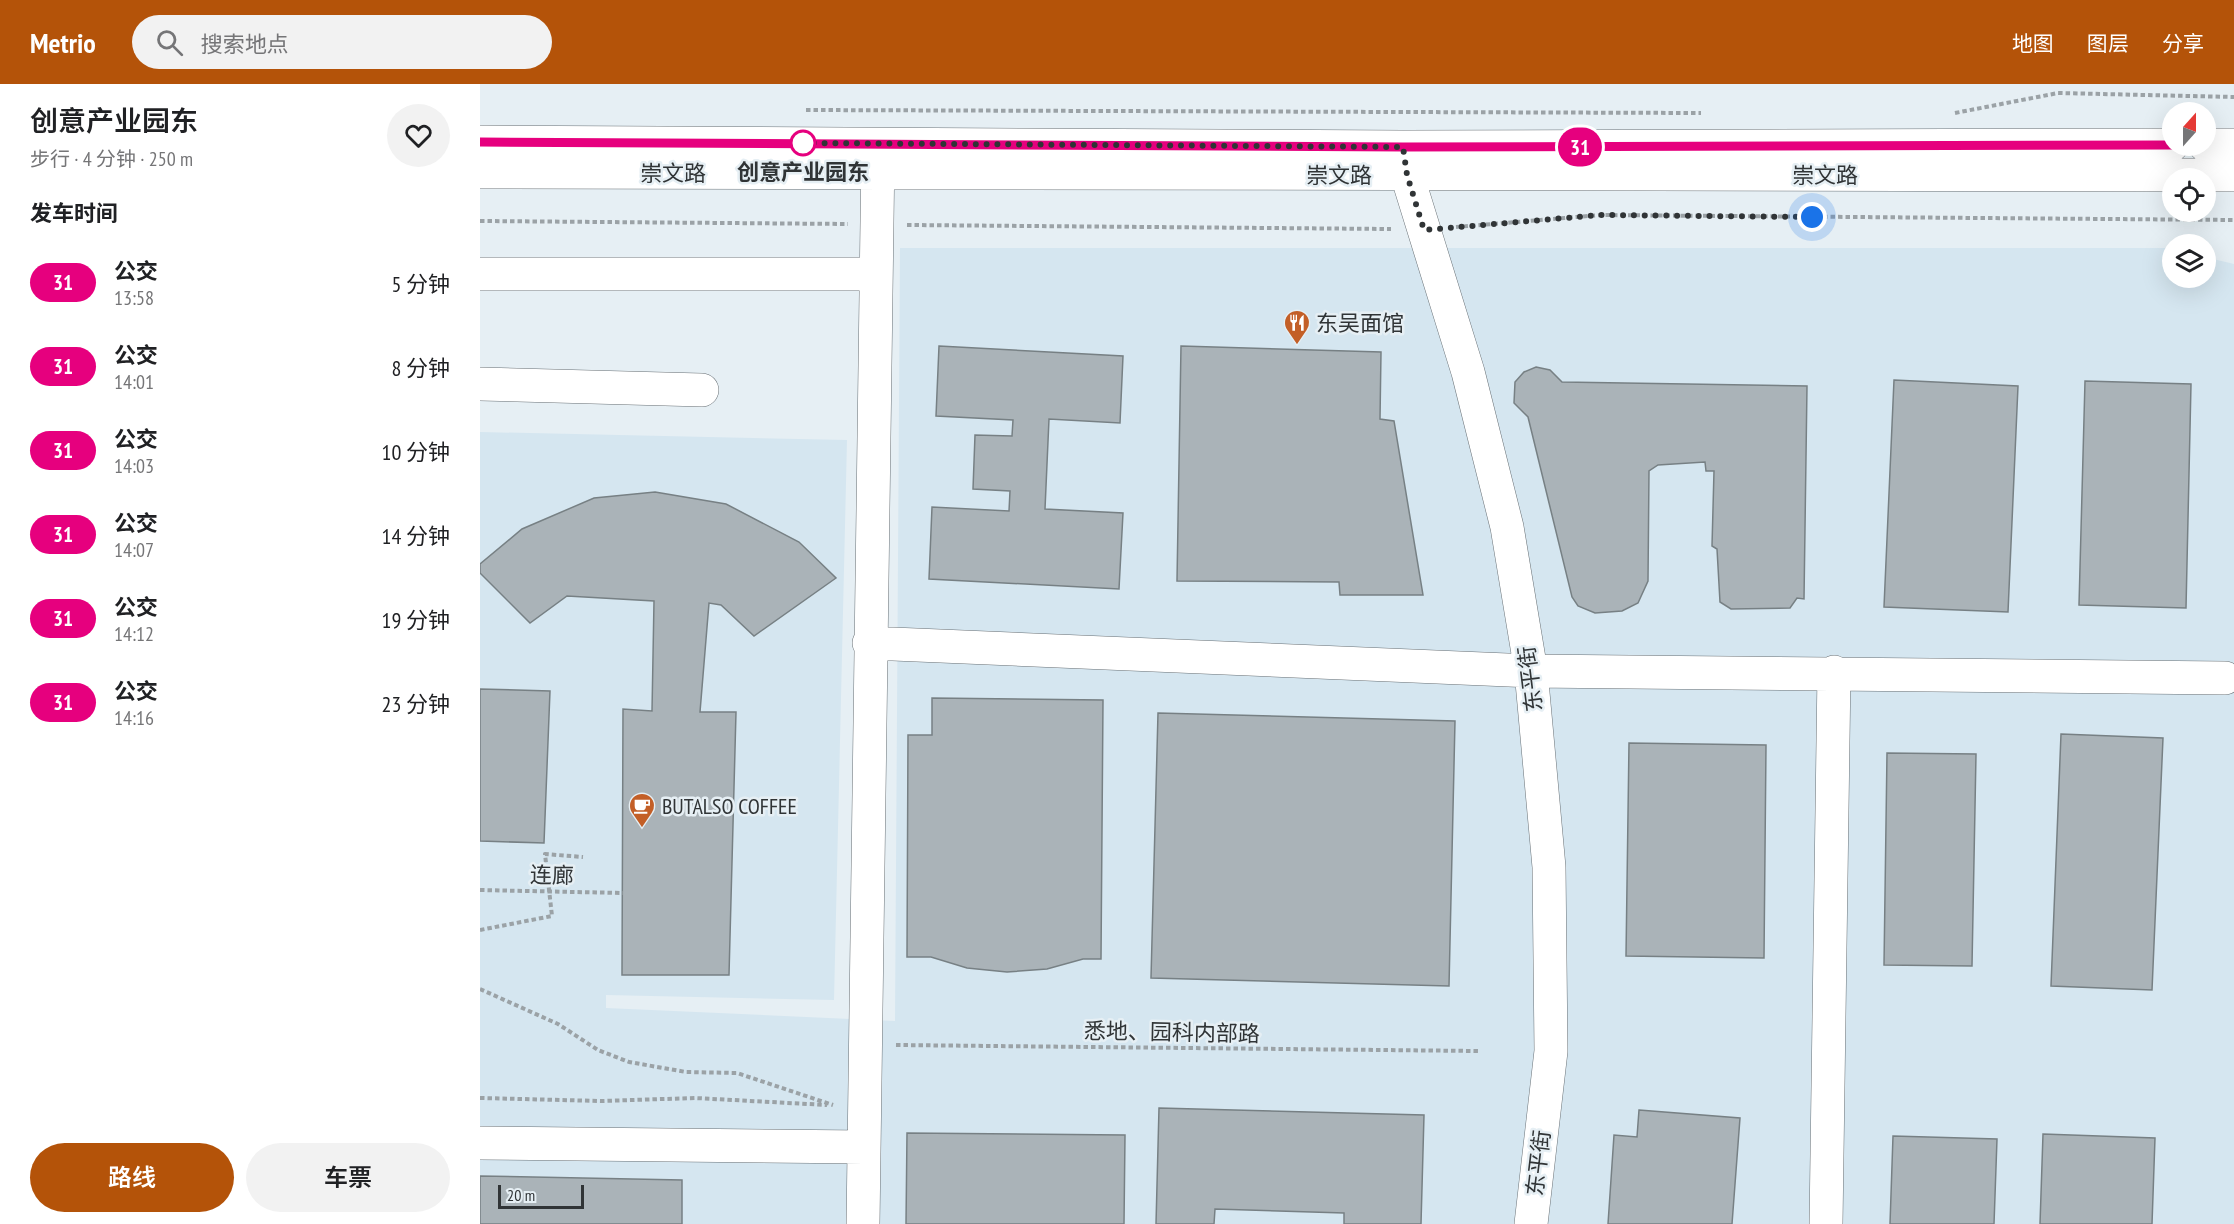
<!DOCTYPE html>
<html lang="zh">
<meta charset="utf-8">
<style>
:root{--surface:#fff;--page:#f2f2f2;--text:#202124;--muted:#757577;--accent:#b45309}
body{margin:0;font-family:"PT Sans Narrow","Noto Sans SC",sans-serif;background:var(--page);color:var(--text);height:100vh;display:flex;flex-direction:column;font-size:22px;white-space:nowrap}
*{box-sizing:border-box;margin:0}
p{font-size:20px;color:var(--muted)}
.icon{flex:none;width:33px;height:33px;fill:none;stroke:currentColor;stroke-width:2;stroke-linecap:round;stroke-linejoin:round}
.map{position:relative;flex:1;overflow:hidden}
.drawer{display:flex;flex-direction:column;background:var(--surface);width:480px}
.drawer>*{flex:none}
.badge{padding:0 12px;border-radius:20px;font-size:21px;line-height:39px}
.needle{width:39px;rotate:21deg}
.fabs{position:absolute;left:1682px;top:18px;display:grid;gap:12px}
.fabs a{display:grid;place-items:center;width:54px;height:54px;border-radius:50%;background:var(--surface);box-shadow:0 6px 24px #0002;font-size:30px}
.scale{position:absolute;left:18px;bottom:15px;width:86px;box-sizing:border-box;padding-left:6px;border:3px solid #303436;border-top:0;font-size:16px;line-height:21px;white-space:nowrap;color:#303436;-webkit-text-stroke:4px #e6eff4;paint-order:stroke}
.you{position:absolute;width:30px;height:30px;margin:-15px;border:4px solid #fff;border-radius:50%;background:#1a73e8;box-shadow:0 0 0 9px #1a73e833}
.map>.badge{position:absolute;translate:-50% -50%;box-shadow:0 0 0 3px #fff}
h2{padding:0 30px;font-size:22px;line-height:54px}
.round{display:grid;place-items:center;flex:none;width:63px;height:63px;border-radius:32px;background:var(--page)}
.head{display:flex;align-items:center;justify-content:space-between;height:102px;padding:0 30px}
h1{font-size:28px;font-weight:600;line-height:45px}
.cta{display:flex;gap:12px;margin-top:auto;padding:12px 30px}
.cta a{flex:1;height:69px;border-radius:36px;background:var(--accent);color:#fff;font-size:24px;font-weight:600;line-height:69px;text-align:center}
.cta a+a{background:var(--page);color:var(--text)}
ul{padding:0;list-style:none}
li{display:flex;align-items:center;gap:18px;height:84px;padding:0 30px}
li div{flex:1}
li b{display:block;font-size:22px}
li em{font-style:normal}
li .badge{min-width:66px;font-weight:700;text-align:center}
header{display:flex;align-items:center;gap:36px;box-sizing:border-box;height:84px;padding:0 30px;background:var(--accent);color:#fff}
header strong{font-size:28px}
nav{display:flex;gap:33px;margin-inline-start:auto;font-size:21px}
.search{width:420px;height:54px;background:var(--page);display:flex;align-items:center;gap:15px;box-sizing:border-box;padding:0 21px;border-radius:33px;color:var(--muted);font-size:22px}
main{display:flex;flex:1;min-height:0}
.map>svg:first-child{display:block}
.built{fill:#d5e6f0}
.building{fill:#aab3b8;stroke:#778084;stroke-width:1.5}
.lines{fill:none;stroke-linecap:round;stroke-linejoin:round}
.minor-casing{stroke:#697176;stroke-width:34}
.path{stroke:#9ba2a6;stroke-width:4;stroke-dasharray:4.5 3;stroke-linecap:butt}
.minor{stroke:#fff;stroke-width:33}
.path-bridge{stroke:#9ba2a6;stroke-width:4;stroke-dasharray:4.5 3;stroke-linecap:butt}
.line-casing{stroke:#fff;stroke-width:14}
.line{stroke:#e6007e;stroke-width:9}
.walk{stroke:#303436;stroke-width:6;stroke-dasharray:0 10.8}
.stop-dot{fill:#fff;stroke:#e6007e;stroke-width:3}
.labels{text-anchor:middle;stroke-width:5;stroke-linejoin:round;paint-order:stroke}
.stop-label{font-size:22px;font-weight:bold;fill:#303436;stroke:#e6eff4}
.street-label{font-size:22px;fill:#303436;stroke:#e6eff4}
.poi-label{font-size:22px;fill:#303436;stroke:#e6eff4;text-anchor:start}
</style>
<header>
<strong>Metrio</strong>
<div class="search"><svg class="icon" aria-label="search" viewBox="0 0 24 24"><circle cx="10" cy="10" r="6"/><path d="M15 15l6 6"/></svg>搜索地点</div>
<nav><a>地图</a><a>图层</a><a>分享</a></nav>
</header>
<main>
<section class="drawer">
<div class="head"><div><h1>创意产业园东</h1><p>步行 · 4 分钟 · 250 m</p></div><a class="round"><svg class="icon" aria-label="heart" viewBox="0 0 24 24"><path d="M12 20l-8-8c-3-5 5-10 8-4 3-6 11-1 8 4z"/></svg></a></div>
<h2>发车时间</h2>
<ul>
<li><span class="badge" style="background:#e6007e;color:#fff">31</span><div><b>公交</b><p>13:58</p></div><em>5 分钟</em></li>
<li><span class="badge" style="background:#e6007e;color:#fff">31</span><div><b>公交</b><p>14:01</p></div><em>8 分钟</em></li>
<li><span class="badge" style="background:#e6007e;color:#fff">31</span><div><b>公交</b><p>14:03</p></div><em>10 分钟</em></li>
<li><span class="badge" style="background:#e6007e;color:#fff">31</span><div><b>公交</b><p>14:07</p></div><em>14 分钟</em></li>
<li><span class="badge" style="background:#e6007e;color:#fff">31</span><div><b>公交</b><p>14:12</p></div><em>19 分钟</em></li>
<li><span class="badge" style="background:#e6007e;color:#fff">31</span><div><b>公交</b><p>14:16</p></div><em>23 分钟</em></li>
</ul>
<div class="cta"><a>路线</a><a>车票</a></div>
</section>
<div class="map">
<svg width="1754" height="1140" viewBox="0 0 1754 1140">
<rect width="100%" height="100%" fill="#e6eff4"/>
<!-- built -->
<path class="built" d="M420,164H1685L1692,166V194H1725V173L1754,180V1140H0V348L367,356L354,916L126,911V924L415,937Z"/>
<!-- building -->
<path class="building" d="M459,262L643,272L640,339L569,335L565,425L643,429L639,505L449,495L452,423L529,427L530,407L493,405L495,351L532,352L533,336L456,332Z
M701,262L901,268L900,335L914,337L943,511H860L859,498L697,497Z
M1056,283L1070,286L1082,298L1327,302L1324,515L1317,514L1310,524L1251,525L1240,518L1237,465L1232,462L1234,387H1226L1225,378L1178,381L1169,387L1168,497L1158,519L1142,527L1115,529L1098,522L1092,513L1048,333L1034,319L1035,298L1044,288Z
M1414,296L1538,302L1528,528L1404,523Z
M1605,297L1711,300L1706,524L1599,521Z
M175,408L246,420L319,458L356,494L274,552L241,521L229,519L220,628H256L249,891H142L143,625L172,627L174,517L87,512L50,539L0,489V480L42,445L114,414Z
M0,605L70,607L64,759L0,757Z
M452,614L623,616L621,875H603L567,885L527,888L487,884L451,873H427L428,651H452Z
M678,629L975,637L969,902L671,894Z
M1581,650L1683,654L1672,906L1571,902Z
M1149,659L1286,661L1284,874L1146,872Z
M1407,669L1496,670L1492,882L1404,881Z
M679,1024L944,1031L941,1140H864V1129L735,1125L734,1140H676Z
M1159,1026L1260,1034L1252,1140H1128L1134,1051L1157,1053Z
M427,1049L645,1051L644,1140H426Z
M1563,1050L1675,1054L1672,1140H1560Z
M1413,1052L1517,1055L1514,1140H1410Z
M0,1092L202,1096V1140H0Z"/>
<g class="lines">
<defs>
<path id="minor" d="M0,58L923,63L1692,61
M1725,61H1754
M924,71L927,91L988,288L1027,443L1051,587L1069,783L1071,967L1051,1140
M0,88L1754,91
M0,190H396
M0,300L222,306
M389,559L1051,587L1745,594
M0,1059L384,1063
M383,1140L398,67
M1346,1140L1354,588"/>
</defs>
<!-- minor casing -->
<use href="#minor" class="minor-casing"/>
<!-- path -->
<path class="path" d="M326,26L1221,29
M1475,29L1578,9L1754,13
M0,137L368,140
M427,141L911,145
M976,143L1121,131L1754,136
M0,846L72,832L65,770L103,773
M0,905L78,940L118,966L149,978L206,988L257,989L353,1021
M416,961L998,967
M0,1014L121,1017L215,1014L347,1021"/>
<!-- minor -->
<use href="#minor" class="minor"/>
<!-- path-bridge -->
<path class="path-bridge" d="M0,806L143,809"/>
</g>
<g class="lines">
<defs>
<path id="line" d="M0,58L923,63L1692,61"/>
</defs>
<!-- line casing -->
<use href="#line" class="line-casing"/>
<!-- line -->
<use href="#line" class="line"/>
<!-- walk -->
<path class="walk" d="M323,59L923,63L927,91L944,146L1121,131L1332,133"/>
</g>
<!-- icons -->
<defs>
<symbol id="restaurant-pin" viewBox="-11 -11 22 30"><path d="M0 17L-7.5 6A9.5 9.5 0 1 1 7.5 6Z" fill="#c35f27" stroke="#e6eff4"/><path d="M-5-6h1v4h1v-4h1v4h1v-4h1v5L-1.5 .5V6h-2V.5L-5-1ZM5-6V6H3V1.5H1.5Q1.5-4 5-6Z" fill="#fff"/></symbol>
<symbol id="cafe-pin" viewBox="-11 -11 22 30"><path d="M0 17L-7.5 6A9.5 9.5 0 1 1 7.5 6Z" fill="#c35f27" stroke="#e6eff4"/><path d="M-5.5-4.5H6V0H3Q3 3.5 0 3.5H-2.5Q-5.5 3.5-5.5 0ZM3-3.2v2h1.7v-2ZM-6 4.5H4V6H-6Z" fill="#fff"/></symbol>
</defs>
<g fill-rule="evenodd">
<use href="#restaurant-pin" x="802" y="224" width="30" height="40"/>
<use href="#cafe-pin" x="147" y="707" width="30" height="40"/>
</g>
<!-- markers -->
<circle class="stop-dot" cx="323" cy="59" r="12"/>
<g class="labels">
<!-- stop labels -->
<g class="stop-label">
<text x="323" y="96">创意产业园东</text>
</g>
<!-- street labels -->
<g class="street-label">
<text x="193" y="97">崇文路</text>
<text x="859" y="99">崇文路</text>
<text x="1345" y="99">崇文路</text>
<text transform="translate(1050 595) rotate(-97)" y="8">东平街</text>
<text transform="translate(72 791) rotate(1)" y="8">连廊</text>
<text transform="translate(692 948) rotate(1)" y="8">悉地、园科内部路</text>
<text transform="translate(1058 1079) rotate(-83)" y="8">东平街</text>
</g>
<!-- poi labels -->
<g class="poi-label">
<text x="836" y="247">东吴面馆</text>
<text x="182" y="730">BUTALSO COFFEE</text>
</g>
</g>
</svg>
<div class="fabs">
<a><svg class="needle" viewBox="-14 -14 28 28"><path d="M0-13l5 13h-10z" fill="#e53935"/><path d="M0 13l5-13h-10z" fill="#757577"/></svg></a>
<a><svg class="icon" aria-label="locate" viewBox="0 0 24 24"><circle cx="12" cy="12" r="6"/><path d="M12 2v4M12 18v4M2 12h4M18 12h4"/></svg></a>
<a><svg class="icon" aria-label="layers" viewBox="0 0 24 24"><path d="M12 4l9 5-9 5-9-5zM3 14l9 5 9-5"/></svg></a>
</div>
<div class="scale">20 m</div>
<div class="you" style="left:1332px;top:133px"></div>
<b class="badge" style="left:1100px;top:63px;background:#e6007e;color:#fff">31</b>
</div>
</main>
